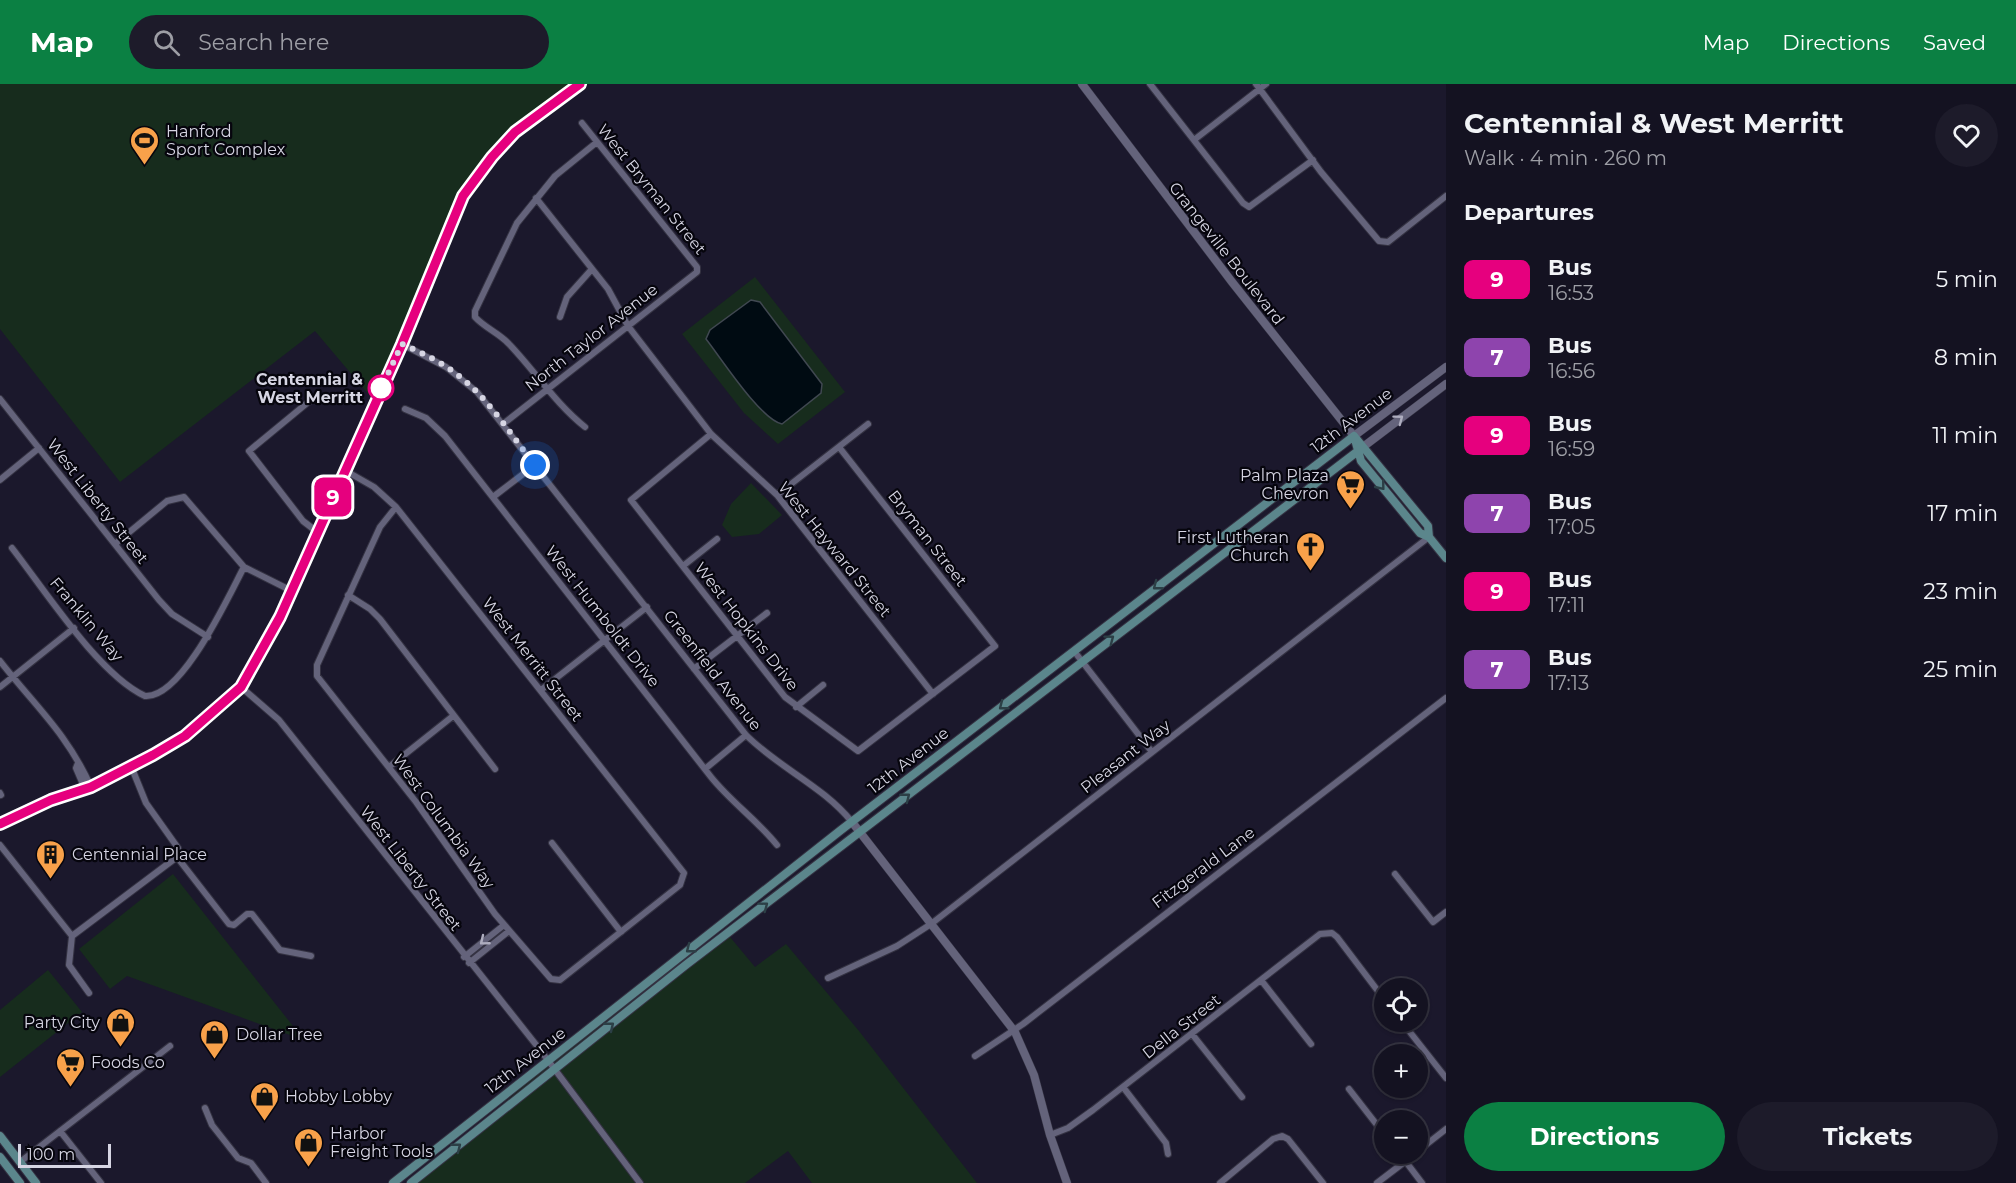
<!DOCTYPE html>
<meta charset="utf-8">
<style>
:root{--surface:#141221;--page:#1d1b2a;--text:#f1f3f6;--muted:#9d9ea5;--line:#33323f;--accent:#0b8043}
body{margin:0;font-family:Montserrat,sans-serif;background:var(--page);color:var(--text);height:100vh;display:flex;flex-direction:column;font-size:22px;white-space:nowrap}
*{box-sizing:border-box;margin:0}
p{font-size:20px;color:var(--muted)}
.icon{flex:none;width:33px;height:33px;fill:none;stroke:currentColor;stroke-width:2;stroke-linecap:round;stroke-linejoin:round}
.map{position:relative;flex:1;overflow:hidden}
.panel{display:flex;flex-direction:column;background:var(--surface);width:570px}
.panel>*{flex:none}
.badge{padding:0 12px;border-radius:9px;font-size:21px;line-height:39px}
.fabs{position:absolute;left:1374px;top:894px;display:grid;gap:12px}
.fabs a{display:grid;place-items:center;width:54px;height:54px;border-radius:50%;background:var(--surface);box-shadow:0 2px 4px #0004,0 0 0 2px var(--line);font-size:30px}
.scale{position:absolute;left:18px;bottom:15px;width:93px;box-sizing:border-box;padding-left:6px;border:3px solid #d6d5e3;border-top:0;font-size:16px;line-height:21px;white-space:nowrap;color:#d6d5e3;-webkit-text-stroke:4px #06050d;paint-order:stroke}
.you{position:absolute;width:30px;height:30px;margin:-15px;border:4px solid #fff;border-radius:50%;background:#1a73e8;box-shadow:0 0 0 9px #1a73e833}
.map>.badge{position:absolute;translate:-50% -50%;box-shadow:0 0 0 3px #fff}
h2{padding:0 18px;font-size:22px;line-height:54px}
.round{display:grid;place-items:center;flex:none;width:63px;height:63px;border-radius:32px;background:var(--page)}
.overview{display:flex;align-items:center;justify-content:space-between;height:102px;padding:0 18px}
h1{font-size:28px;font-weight:700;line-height:45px}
.action{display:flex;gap:12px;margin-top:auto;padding:12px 18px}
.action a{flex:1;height:69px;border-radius:36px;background:var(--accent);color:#fff;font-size:24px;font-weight:700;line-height:69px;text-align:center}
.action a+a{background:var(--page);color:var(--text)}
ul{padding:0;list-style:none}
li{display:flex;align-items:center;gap:18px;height:78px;padding:0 18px}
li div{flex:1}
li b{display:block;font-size:22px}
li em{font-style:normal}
li .badge{min-width:66px;font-weight:700;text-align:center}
header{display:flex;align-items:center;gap:36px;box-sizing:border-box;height:84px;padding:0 30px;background:var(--accent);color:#fff}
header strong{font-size:28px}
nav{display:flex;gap:33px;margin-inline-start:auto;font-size:21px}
.search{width:420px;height:54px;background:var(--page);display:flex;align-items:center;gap:15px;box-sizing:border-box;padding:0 21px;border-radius:33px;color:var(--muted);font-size:22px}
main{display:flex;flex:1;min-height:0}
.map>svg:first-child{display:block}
.green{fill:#172c1d}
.water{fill:#000b12;stroke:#404851;stroke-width:1.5}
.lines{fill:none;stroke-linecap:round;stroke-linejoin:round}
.minor-casing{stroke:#343242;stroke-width:8}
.tertiary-casing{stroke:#343242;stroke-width:9}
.secondary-casing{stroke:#343242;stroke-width:10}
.minor{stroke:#64637b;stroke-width:6}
.tertiary{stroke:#64637b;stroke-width:8}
.secondary{stroke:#5b868c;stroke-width:8}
.oneway{stroke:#aeadbf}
.oneway2{stroke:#2c3f46}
.line-casing{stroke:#fff;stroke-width:14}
.line{stroke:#e6007e;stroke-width:9}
.walk{stroke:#d6d5e3;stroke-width:6;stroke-dasharray:0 10.8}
.stop-dot{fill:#fff;stroke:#e6007e;stroke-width:3}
.labels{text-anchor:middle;stroke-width:4.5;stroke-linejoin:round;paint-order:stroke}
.poi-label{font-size:16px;fill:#d6d5e3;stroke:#06050d;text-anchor:start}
.street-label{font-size:16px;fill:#d6d5e3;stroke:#06050d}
.stop-label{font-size:16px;font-weight:bold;fill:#d6d5e3;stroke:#06050d;text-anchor:end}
</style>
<header>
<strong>Map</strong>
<div class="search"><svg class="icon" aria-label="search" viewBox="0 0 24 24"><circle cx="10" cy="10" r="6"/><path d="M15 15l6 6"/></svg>Search here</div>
<nav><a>Map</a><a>Directions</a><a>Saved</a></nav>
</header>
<main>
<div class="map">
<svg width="1446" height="1099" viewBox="0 0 1446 1099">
<rect width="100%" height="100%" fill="#1b182c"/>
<!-- green -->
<path class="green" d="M0,0H580L515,48L463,112L375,318L315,247L120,398L0,245Z
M755,193L845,308L778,360L744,329L682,250Z
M751,399L782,431L759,450L732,453L722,441L731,420Z
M173,790L304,956L127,892L110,905L79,865Z
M725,847L755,883L786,860L859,947L977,1099H812L788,1067L745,1099H412L552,977Z
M48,886L82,928L0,993V926Z"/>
<!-- water -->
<path class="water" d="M751,216L760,218L822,300L821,309L782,340C760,335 721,274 706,255L710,246Z"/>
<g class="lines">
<defs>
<path id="minor" d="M1150,0L1243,119L1249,123L1313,76
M1256,0L1321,88L1379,157L1388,158L1446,112
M1194,56L1266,0
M536,114L608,205L628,242L711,350L777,411L933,610
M560,233L567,213L592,185
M402,260L446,283L477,308L746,651C779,684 823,702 852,738
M0,315L159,516L172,530L208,553
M312,315L249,367L303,437L316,447
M405,325L426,334L445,352L711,693C731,718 757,736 777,761
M503,340L697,188V183L582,39
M585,343C555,319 535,287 509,260C499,249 485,244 475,233V227L517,139L555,92L597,58
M711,350L631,416L785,613L858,667L995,562L839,363
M346,387L374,403L396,423L684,789L680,801L560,896L551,895L495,830L416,718L317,592V581L380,443L396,423
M0,396L39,364
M777,411L868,340
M493,413L535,381
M115,460L167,417L184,413L244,483L290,506
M12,464C44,505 99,591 145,612C182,615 229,511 244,483
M683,482L717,455
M348,511L370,525L380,535L495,685
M1074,567L1152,668
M0,577C35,622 67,649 91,703
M694,585L767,529
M0,603L74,544
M241,603L279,636L541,967L640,1099
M541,606L647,523
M796,623L823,601
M78,679L76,684L85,705
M131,682L146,719L178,764L177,773L229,840L234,841L247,830H252L280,866L311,872
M389,683L453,632
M705,685L746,651
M0,709L1,711
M0,740L51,716L91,703L153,671L185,652L241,603L280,533L402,260L463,112L492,73L515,48L580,0
M552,759L621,848
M0,761L72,852L177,773
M1395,790L1433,838L1446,828
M72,852L69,881L89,909
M464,873L504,841
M469,879L509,847
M828,894L897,862L931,840L1429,453
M1261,896L1311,960
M1402,938L1446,994
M1192,950L1242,1013
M975,972L1023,940L1446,614
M1123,1003L1166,1059L1168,1070
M1349,1005L1384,1050
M205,1024L212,1041L238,1074L251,1079L266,1099
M60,1047L101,1099
M1050,1051L1068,1044L1093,1026L1320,850L1332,849L1337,853L1384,915
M1418,1067L1446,1045
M1400,1070L1422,1099
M20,1078L170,962
M1220,1099L1273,1055L1282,1052L1288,1055L1323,1099
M1377,1099L1415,1070"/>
<path id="tertiary" d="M1082,0L1232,198L1354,352L1446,283
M1359,366L1446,300
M852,738L1015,948L1034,991L1050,1051L1067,1099"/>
<path id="secondary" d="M1354,352L1361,377L1420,449L1429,453L1446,474
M1354,352L1428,442L1429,453
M0,1052L36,1099
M0,1073L20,1099
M393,1099L841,746L1354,352
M411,1099L687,880L1358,367"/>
</defs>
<!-- minor casing -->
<use href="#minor" class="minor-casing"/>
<!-- tertiary casing -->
<use href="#tertiary" class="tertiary-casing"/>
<!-- secondary casing -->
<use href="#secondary" class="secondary-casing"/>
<!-- minor -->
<use href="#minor" class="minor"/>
<!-- tertiary -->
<use href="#tertiary" class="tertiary"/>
<!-- secondary -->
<use href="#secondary" class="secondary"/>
</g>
<!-- one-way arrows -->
<defs><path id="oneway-chevron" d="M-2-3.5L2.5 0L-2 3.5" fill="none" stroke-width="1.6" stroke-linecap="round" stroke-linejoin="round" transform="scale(1.5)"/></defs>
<g class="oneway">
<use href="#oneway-chevron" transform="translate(1399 335) rotate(-37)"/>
<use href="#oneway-chevron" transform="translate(484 857) rotate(141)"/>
</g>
<g class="oneway2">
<use href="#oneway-chevron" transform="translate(1381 402) rotate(51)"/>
<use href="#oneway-chevron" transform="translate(1157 502) rotate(142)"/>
<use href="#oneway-chevron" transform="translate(1110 555) rotate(-37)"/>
<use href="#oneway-chevron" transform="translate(1003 622) rotate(142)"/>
<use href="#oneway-chevron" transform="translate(906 713) rotate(-38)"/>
<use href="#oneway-chevron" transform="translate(764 822) rotate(-37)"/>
<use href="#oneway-chevron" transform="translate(690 865) rotate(142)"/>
<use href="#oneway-chevron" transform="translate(610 942) rotate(-39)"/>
<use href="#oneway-chevron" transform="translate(457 1063) rotate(-38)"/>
</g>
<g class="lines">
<defs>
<path id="line" d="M0,740L51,716L91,703L153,671L185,652L241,603L280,533L402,260L463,112L492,73L515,48L580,0"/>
</defs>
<!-- line casing -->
<use href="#line" class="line-casing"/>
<!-- line -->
<use href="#line" class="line"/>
<!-- walk -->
<path class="walk" d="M381,304L378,311L402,260C422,269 442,278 459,292C489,315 511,351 535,381"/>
</g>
<!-- icons -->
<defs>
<symbol id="stadium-pin" viewBox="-11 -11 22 30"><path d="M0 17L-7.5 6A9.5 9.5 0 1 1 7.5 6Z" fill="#f8a14a" stroke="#06050d"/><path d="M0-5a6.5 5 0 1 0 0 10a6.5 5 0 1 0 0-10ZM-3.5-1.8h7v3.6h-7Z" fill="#111"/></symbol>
<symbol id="supermarket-pin" viewBox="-11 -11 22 30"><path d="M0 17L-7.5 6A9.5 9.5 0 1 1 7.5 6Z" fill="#f8a14a" stroke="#06050d"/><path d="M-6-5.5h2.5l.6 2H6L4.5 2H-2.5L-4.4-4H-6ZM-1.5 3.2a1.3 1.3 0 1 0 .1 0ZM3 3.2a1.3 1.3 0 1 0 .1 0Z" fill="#111"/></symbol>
<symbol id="church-pin" viewBox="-11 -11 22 30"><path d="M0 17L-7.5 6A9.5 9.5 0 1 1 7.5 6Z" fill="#f8a14a" stroke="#06050d"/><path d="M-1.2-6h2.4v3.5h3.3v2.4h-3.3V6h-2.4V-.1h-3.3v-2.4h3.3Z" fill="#111"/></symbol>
<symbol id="building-pin" viewBox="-11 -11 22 30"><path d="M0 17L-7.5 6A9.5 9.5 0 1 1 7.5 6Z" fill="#f8a14a" stroke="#06050d"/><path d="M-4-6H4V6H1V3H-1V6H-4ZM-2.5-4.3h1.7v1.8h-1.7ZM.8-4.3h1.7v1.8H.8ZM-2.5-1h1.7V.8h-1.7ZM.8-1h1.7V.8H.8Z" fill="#111"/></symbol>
<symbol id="shop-pin" viewBox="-11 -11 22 30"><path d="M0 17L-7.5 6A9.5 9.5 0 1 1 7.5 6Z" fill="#f8a14a" stroke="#06050d"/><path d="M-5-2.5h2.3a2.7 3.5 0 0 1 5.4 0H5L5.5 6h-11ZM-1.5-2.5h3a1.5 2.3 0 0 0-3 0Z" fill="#111"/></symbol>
</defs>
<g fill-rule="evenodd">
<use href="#stadium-pin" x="128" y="40" width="33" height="45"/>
<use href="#supermarket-pin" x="1334" y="384" width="33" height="45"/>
<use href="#church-pin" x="1294" y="446" width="33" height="45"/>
<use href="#building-pin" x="34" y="754" width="33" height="45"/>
<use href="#shop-pin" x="104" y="922" width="33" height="45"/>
<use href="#shop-pin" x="198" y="934" width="33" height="45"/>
<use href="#supermarket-pin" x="54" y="962" width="33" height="45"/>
<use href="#shop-pin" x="248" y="996" width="33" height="45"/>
<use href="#shop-pin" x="292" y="1042" width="33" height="45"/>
</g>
<!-- markers -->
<circle class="stop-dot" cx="381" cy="304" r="12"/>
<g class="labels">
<!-- poi labels -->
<g class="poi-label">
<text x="166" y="53">Hanford<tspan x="166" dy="18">Sport Complex</tspan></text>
<text x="1329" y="397" text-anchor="end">Palm Plaza<tspan x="1329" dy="18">Chevron</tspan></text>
<text x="1289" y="459" text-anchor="end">First Lutheran<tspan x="1289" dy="18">Church</tspan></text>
<text x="72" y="776">Centennial Place</text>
<text x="100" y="944" text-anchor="end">Party City</text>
<text x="236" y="956">Dollar Tree</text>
<text x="91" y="984">Foods Co</text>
<text x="285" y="1018">Hobby Lobby</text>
<text x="330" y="1055">Harbor<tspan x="330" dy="18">Freight Tools</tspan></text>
</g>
<!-- street labels -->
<g class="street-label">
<text transform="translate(652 105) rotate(51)" y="6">West Bryman Street</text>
<text transform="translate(1227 169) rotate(52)" y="6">Grangeville Boulevard</text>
<text transform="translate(591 253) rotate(-38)" y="6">North Taylor Avenue</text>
<text transform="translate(1351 336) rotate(-37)" y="6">12th Avenue</text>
<text transform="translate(98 417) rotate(52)" y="6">West Liberty Street</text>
<text transform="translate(928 454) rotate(52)" y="6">Bryman Street</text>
<text transform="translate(835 465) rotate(51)" y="6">West Hayward Street</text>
<text transform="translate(603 532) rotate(52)" y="6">West Humboldt Drive</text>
<text transform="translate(87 535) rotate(50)" y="6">Franklin Way</text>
<text transform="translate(747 542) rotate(52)" y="6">West Hopkins Drive</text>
<text transform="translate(533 575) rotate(52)" y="6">West Merritt Street</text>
<text transform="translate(713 586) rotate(52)" y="6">Greenfield Avenue</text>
<text transform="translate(1125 672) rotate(-38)" y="6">Pleasant Way</text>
<text transform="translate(908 676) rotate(-38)" y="6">12th Avenue</text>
<text transform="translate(444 737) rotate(54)" y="6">West Columbia Way</text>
<text transform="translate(1203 783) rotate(-37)" y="6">Fitzgerald Lane</text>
<text transform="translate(411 784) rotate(52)" y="6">West Liberty Street</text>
<text transform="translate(1181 942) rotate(-38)" y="6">Della Street</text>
<text transform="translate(525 976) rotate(-38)" y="6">12th Avenue</text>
</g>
<!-- stop labels -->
<g class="stop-label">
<text x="363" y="301">Centennial &amp;<tspan x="363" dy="18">West Merritt</tspan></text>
</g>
</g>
</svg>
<div class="fabs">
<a><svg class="icon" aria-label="locate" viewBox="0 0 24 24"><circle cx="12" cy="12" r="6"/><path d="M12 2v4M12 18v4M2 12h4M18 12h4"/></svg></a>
<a>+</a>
<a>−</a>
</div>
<div class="scale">100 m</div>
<div class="you" style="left:535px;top:381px"></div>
<b class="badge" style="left:333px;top:413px;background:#e6007e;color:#fff">9</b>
</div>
<section class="panel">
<div class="overview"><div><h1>Centennial &amp; West Merritt</h1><p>Walk · 4 min · 260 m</p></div><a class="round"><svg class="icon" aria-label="heart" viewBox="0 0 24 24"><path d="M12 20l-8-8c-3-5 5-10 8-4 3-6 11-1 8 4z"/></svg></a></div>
<h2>Departures</h2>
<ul>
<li><span class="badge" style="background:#e6007e;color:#fff">9</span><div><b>Bus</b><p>16:53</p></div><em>5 min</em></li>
<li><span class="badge" style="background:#8e44ad;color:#fff">7</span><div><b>Bus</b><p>16:56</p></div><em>8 min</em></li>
<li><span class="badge" style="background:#e6007e;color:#fff">9</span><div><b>Bus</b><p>16:59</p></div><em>11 min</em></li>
<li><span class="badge" style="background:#8e44ad;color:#fff">7</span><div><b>Bus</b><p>17:05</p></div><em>17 min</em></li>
<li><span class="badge" style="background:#e6007e;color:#fff">9</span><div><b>Bus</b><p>17:11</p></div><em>23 min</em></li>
<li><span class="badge" style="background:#8e44ad;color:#fff">7</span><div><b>Bus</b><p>17:13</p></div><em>25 min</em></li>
</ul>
<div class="action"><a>Directions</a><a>Tickets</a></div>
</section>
</main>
